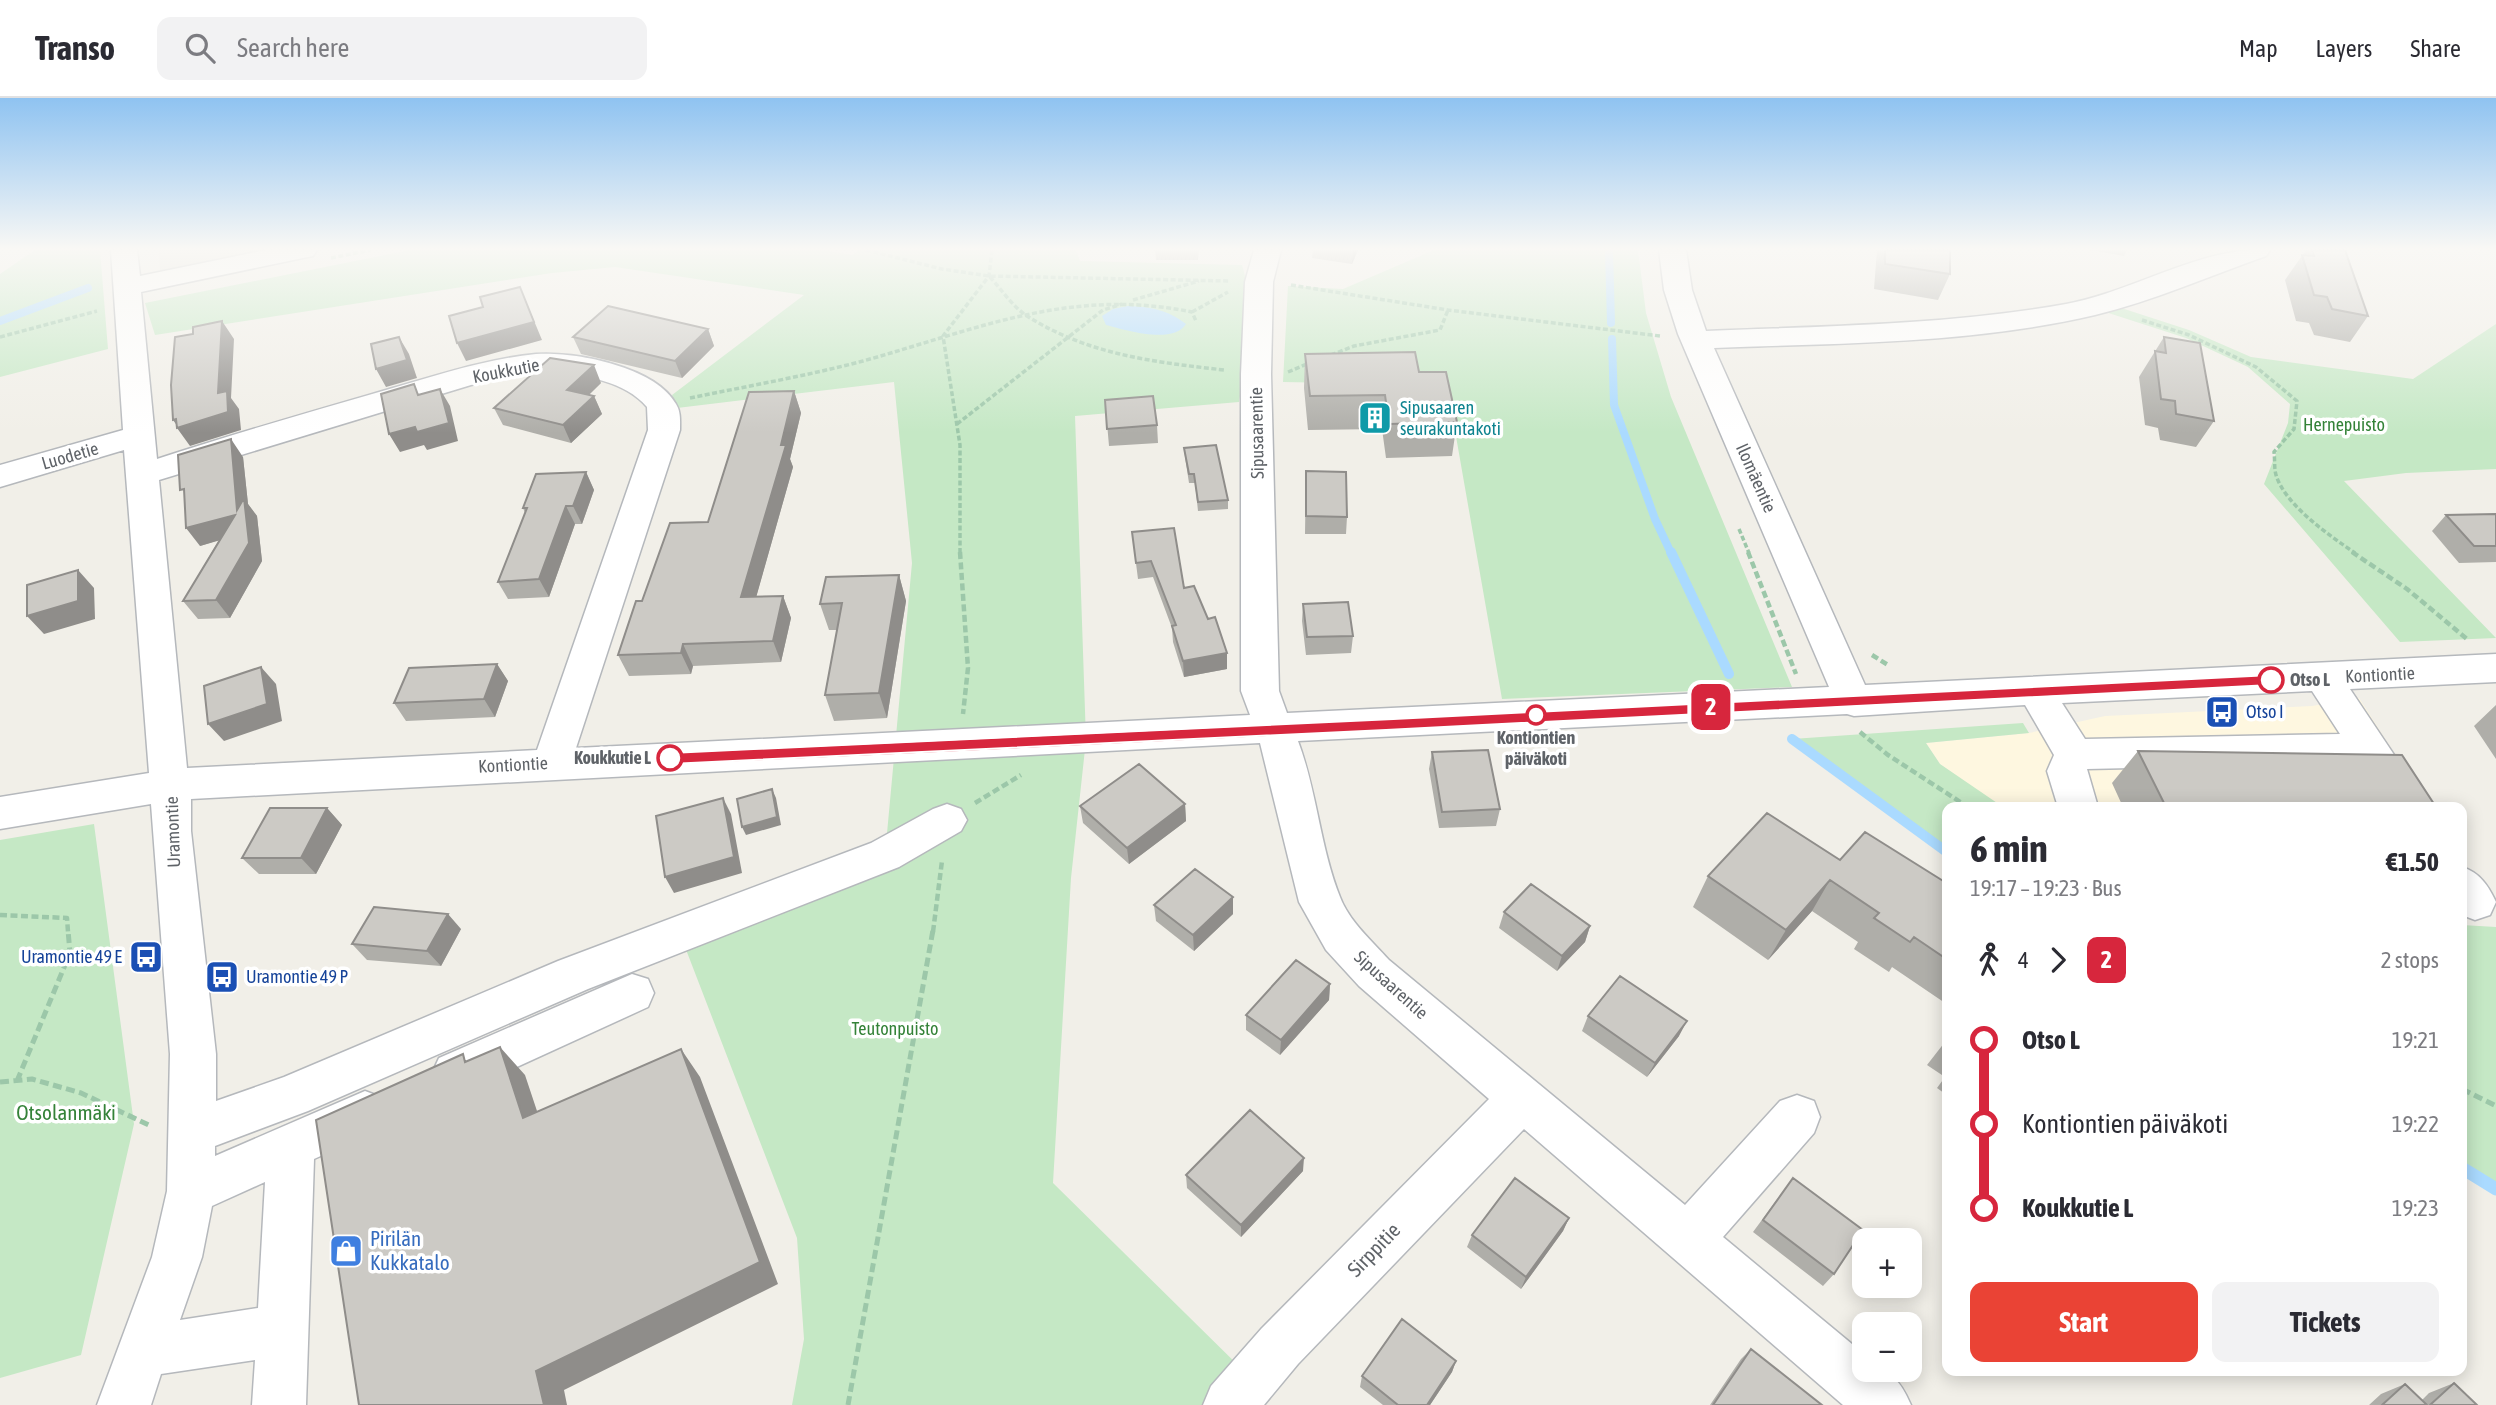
<!DOCTYPE html>
<meta charset="utf-8">
<style>
:root{--surface:#fff;--page:#f2f2f3;--text:#2b2b33;--muted:#7c7c81;--line:#e1e1e2;--accent:#ea4335}
body{margin:0;font-family:"Asap Condensed",sans-serif;background:var(--page);color:var(--text);height:100vh;display:flex;flex-direction:column;font-size:26px;white-space:nowrap}
*{box-sizing:border-box;margin:0}
p{font-size:23px;color:var(--muted)}
.icon{flex:none;width:38px;height:38px;fill:none;stroke:currentColor;stroke-width:2;stroke-linecap:round;stroke-linejoin:round}
.map{position:relative;flex:1;overflow:hidden}
.side{position:absolute;left:1942px;top:704px;width:525px;height:574px;display:flex;flex-direction:column;background:var(--surface);border-radius:14px;box-shadow:0 4px 18px #0003}
.side>*{flex:none}
.badge{padding:0 14px;border-radius:10px;font-size:24px;line-height:46px}
.tools{position:absolute;left:1852px;top:1130px;display:grid;gap:14px}
.tools a{display:grid;place-items:center;width:70px;height:70px;border-radius:14px;background:var(--surface);box-shadow:0 4px 18px #0003;font-size:35px}
.map>.badge{position:absolute;translate:-50% -50%;box-shadow:0 0 0 4px #fff}
.legs{display:flex;align-items:center;gap:10px;height:77px;padding:0 28px;font-size:23px}
.legs p{margin-inline-start:auto}
.head{display:flex;align-items:center;justify-content:space-between;height:119px;padding:0 28px}
h1{font-size:38px;font-weight:700;line-height:52px}
.button{display:flex;gap:14px;margin-top:auto;padding:14px 28px}
.button a{flex:1;height:80px;border-radius:14px;background:var(--accent);color:#fff;font-size:28px;font-weight:700;line-height:80px;text-align:center}
.button a+a{background:var(--page);color:var(--text)}
ul{padding:0 28px;list-style:none}
li{display:flex;align-items:center;gap:24px;height:84px;font-size:26px}
li i{display:grid;place-items:center;width:10px;height:100%;margin:0 9px;background:currentColor}
li i::after{content:'';width:18px;height:18px;margin:-9px;border:5px solid;border-radius:50%;background:var(--surface)}
li p{margin-inline-start:auto}
li:first-child i{background:linear-gradient(#0000 50%,currentColor 0)}
li:last-child i{background:linear-gradient(currentColor 50%,#0000 0)}
header{display:flex;align-items:center;gap:42px;box-sizing:border-box;height:98px;padding:0 35px;background:var(--surface);border-bottom:2px solid var(--line)}
header strong{font-size:33px}
nav{display:flex;gap:38px;margin-inline-start:auto;font-size:24px}
.search{width:490px;height:63px;background:var(--page);display:flex;align-items:center;gap:18px;box-sizing:border-box;padding:0 24px;border-radius:14px;color:var(--muted);font-size:26px}
.map>svg:first-child{display:block}
.commercial{fill:#fef7e0}
.education{fill:#e1ded6}
.green{fill:#c5e8c5}
.water{fill:#aadaff}
.lines{fill:none;stroke-linecap:round;stroke-linejoin:round}
.stream-far2{stroke:#aadaff;stroke-width:8}
.stream-far1{stroke:#aadaff;stroke-width:10}
.stream{stroke:#aadaff;stroke-width:13}
.minor-casing{stroke:#b5b8bc;stroke-width:3}
.path-far2{stroke:#9cc7a9;stroke-width:3.5;stroke-dasharray:5 2.5;stroke-linecap:butt}
.path-far1{stroke:#9cc7a9;stroke-width:4.5;stroke-dasharray:7 3.5;stroke-linecap:butt}
.path{stroke:#9cc7a9;stroke-width:5;stroke-dasharray:9 4.5;stroke-linecap:butt}
.minor{fill:#fff;fill-rule:evenodd}
.wall{fill:#afaea9}
.shaded-wall{fill:#8f8d8a}
.building{fill:#cccac5;stroke:#8f8d8a;stroke-width:2}
.line-1{fill:#d7263d;stroke:#fff;stroke-width:2}
.stop-1-dot{fill:#fff;stroke:#d7263d;stroke-width:3.5}
.labels{text-anchor:middle;stroke-width:7;stroke-linejoin:round;paint-order:stroke}
.street-label{font-size:18px;fill:#5f6368;stroke:#fff}
.culture-label{font-size:18px;fill:#0d838f;stroke:#fff;text-anchor:start}
.park-label{font-size:18px;fill:#348238;stroke:#fff}
.stop-label{font-size:18px;font-weight:bold;fill:#5f6368;stroke:#fff;text-anchor:start}
.transit-label{font-size:18px;fill:#164399;stroke:#fff;text-anchor:start}
.near-park-label{font-size:21px;fill:#348238;stroke:#fff}
.near-shop-label{font-size:21px;fill:#366cbe;stroke:#fff;text-anchor:start}
.near-street-label{font-size:21px;fill:#5f6368;stroke:#fff}
</style>
<header>
<strong>Transo</strong>
<div class="search"><svg class="icon" aria-label="search" viewBox="0 0 24 24"><circle cx="10" cy="10" r="6"/><path d="M15 15l6 6"/></svg>Search here</div>
<nav><a>Map</a><a>Layers</a><a>Share</a></nav>
</header>
<div class="map">
<svg width="2496" height="1307" viewBox="0 0 2496 1307">
<rect width="100%" height="100%" fill="#f1efe8"/>
<!-- commercial -->
<path class="commercial" d="M2359,600L2429,709H2000L1940,666L1926,645L2029,635L2105,618L2312,608Z"/>
<!-- education -->
<path class="education" d="M159,152H280L160,174Z"/>
<!-- green -->
<path class="green" d="M35,152H100L108,251L0,279V176Z
M410,152H822L853,157L858,152H1076L1080,163L1242,167C1254,204 1246,265 1239,304L1075,318L1086,642L1071,780L1053,1085L1252,1281L1230,1307H792L804,1241L797,1140L680,836L885,757L912,465L894,284L677,310L672,297L804,197L615,169L552,175L155,237L145,205Z
M1434,152H1638L1646,215L1671,299L1792,589L1502,601L1447,287L1283,284L1288,188L1343,191Z
M2109,206L2189,232L2251,259L2413,281L2496,226V371L2406,375L2344,383L2496,540L2400,544L2264,386L2288,325L2290,306L2248,269L2186,240L2093,210Z
M2023,625L2029,635L1926,645L1940,666L2003,709H1948V755L1792,641Z
M94,726L134,1026L81,1257L0,1280V742Z
M2462,827L2496,829V1091L2462,1070Z"/>
<!-- water -->
<path class="water" d="M1128,208C1152,209 1168,212 1186,226C1173,247 1125,232 1106,227L1102,218L1113,211Z"/>
<g class="lines">
<!-- stream-far2 -->
<path class="stream-far2" d="M1609,152L1611,225
M0,223L88,190
M1612,241L1614,307L1655,421L1671,455"/>
<!-- stream-far1 -->
<path class="stream-far1" d="M1671,454L1729,576
M1792,641L1948,755"/>
<!-- stream -->
<path class="stream" d="M2462,1070L2496,1091"/>
<defs>
<path id="minor" d="M111,152H137L140,178L266,152H317L313,158L303,160L141,194L157,361C233,336 310,314 386,292C435,278 485,261 536,256C575,253 656,269 676,306C681,314 680,323 680,332L576,650L1250,617L1241,593V276L1245,184L1254,152H1281L1273,184L1271,276L1279,593L1287,615L1829,589L1678,236L1664,192L1659,152H1686L1692,192L1706,233C1827,228 1948,227 2066,206C2133,194 2204,147 2270,152L2266,158C2209,178 2153,203 2095,217C1971,246 1841,245 1714,250L1865,587L2496,556V584L2350,591L2429,709H2387L2359,665L2087,671L2098,709H2058L2047,673L2054,657L2025,607L1854,618L1847,616L1298,643C1317,693 1320,749 1340,799C1349,823 1372,843 1389,862L1685,1107L1780,1003L1797,997L1814,1003L1820,1019L1814,1035L1723,1139L1864,1256V1272C1892,1272 1900,1282 1911,1307H1843L1524,1031L1298,1266L1264,1307H1203L1211,1288L1262,1230L1489,1001L1359,888L1326,852L1299,804L1260,645L191,701V733L216,956V1003L284,979L558,863L871,745L933,711L947,706L961,711L967,722L961,733L899,769L588,891L308,1013L215,1048V1058L365,993L381,999L388,1015L381,1031L314,1061L306,1307H252L255,1262L161,1276L151,1307H97L152,1159L167,1093L170,956L151,706L0,731V699L149,675L124,352L0,389V367L123,332ZM552,274C584,277 625,283 647,309L648,332L537,652L187,670L159,382L471,287L519,276ZM2312,593L2340,636L2085,641L2062,605ZM265,1084L258,1210L180,1222L202,1159L212,1108Z
M2462,769C2480,775 2488,787 2496,804L2490,817L2475,822L2462,817Z
M632,876L648,881L654,895L648,909L471,990L455,996L439,990L432,975L439,960Z"/>
</defs>
<!-- minor casing -->
<use href="#minor" class="minor-casing"/>
<!-- path-far2 -->
<path class="path-far2" d="M866,152L942,171L989,178L1230,183
M331,160L371,152
M990,179C1001,191 1013,209 1027,218C1089,257 1154,264 1224,272
M1291,187L1448,212L1660,238
M1133,202L1199,183
M1192,214L1228,194
M2142,222L2189,237L2256,269L2297,303L2294,331L2274,354C2275,361 2274,370 2276,377C2285,407 2330,438 2355,455
M0,239L97,213
M1331,257L1354,248L1440,232L1448,212
M1288,274L1309,265
M690,300C748,288 806,278 863,263C978,231 1070,189 1192,214L1196,223
M957,326L1103,212L1122,206
M1739,431L1749,455
M960,455V347L943,238L989,178L992,152"/>
<!-- path-far1 -->
<path class="path-far1" d="M960,454L968,570L963,616
M1748,454L1796,576
M2352,454L2407,491L2467,541
M1872,557L1888,567
M1860,634L1888,657L1968,709
M975,705L1021,677
M0,817L67,820L68,834
M933,834L942,763"/>
<!-- path -->
<path class="path" d="M17,983L70,855L68,832
M0,984L32,981L81,995L151,1028
M2462,991L2496,1008
M848,1307L933,832"/>
<!-- minor -->
<use href="#minor" class="minor"/>
</g>
<!-- wall -->
<path class="wall" d="M1155,152H1199L1198,162H1156Z
M1313,152H1358L1352,166L1312,160Z
M1877,152H1950V176L1938,202L1874,191Z
M2091,152H2127L2124,158Z
M2306,152H2345L2368,218L2350,244L2314,237L2309,225L2296,223L2285,182Z
M708,231L714,248L682,280L581,256L573,239Z
M2164,239L2214,323L2196,349L2160,342L2158,330L2145,327L2139,279Z
M1305,256L1419,274L1457,324L1452,358L1386,360L1382,331L1308,332L1304,290Z
M601,285L589,297L594,298L602,316L571,345L503,327L494,310Z
M794,293L801,315L790,361L793,369L756,499L783,498L791,520L781,564L693,568L691,576L629,578L618,557L642,503L708,424Z
M1105,302L1157,327L1158,345L1109,348Z
M1184,350L1228,402V411L1198,413L1195,385H1189L1185,359Z
M243,359L248,406L257,418L262,463L230,520L198,521L183,503L219,442L200,448Z
M1306,373L1347,419L1346,436H1305Z
M586,374L594,392L582,426H575L549,499L508,501L498,484L525,415L523,410Z
M2496,416V464L2459,465L2432,433L2446,417Z
M1132,434L1184,490L1227,571L1184,579L1173,544L1172,530L1153,479L1138,481Z
M899,477L906,503L887,620L834,623L825,597L837,532H829L820,506Z
M1303,506L1353,538L1351,555L1306,557L1302,523Z
M497,566L508,583L495,619L406,623L394,605Z
M2496,607V661L2474,628Z
M2138,653L2436,709H2123L2112,685Z
M1432,654L1500,711L1496,728L1439,730L1429,671Z
M1185,706L1186,723L1129,766L1083,725L1080,708Z
M327,710L342,727L316,776H259L242,760Z
M1840,762L1948,786V907L1892,869L1889,874L1854,851L1858,844L1812,813L1768,862L1693,809L1708,778Z
M1154,807L1233,816L1194,853L1156,823Z
M1504,814L1590,828L1585,844L1557,873L1499,830Z
M461,831L441,868L367,862L352,846Z
M1330,886L1329,902L1280,957L1246,932V917Z
M1588,918L1679,938L1647,979L1582,933Z
M1948,940V998L1937,990L1945,979L1927,967Z
M1303,1073L1241,1139L1187,1090L1186,1077Z
M1793,1080L1834,1176L1823,1188L1753,1134Z
M1569,1120L1563,1133L1521,1191L1467,1149L1472,1137Z
M1751,1251L1822,1307H1710L1741,1261Z
M1456,1263L1452,1274L1430,1307H1383L1360,1289L1362,1278Z
M2454,1285L2477,1307H2369L2381,1296L2405,1286L2422,1302L2429,1295Z"/>
<!-- shaded-wall -->
<path class="shaded-wall" d="M1353,152H1358L1352,166Z
M520,189L542,242L466,263L457,245Z
M222,223L234,241L231,300L239,311L241,332L190,348L177,330L178,329L173,322L218,295Z
M708,231L714,248L682,280L675,263Z
M399,239L409,256L417,280L386,289L376,271Z
M594,267L601,285L576,309L567,292Z
M440,291L450,308L458,343L427,352L424,347L400,354L389,336Z
M794,293L801,315L790,361L793,369L750,521L741,499Z
M594,298L602,316L571,345L563,327Z
M231,341L243,359L248,406L257,418L262,463L230,520L216,502L248,434L200,448L186,430L237,412Z
M586,374L594,392L582,426L573,408Z
M566,408L575,426L549,499L539,481Z
M78,472L94,490L95,521L44,536L27,518Z
M899,477L906,503L887,620L879,595Z
M783,498L791,520L781,564L773,543Z
M683,546L693,568L691,576L681,555Z
M1227,555V571L1184,579L1183,563Z
M497,566L508,583L495,619L484,601Z
M261,569L276,586L282,623L224,643L208,626Z
M772,691L776,700L781,727L746,737L742,729Z
M723,700L731,716L742,775L674,795L665,779Z
M1185,706L1186,723L1129,766L1127,750Z
M327,710L342,727L316,776L301,760Z
M1830,782L1812,813L1768,862L1786,832Z
M1233,799V816L1194,853L1193,837Z
M448,816L461,831L441,868L427,853Z
M1590,828L1585,844L1557,873L1562,858Z
M1330,886L1329,902L1280,957L1281,942Z
M1687,923L1679,938L1647,979L1655,965Z
M500,949L525,977L548,1046L523,1020Z
M681,951L700,979L778,1186L564,1292L567,1307H544L536,1273Z
M1304,1060L1303,1073L1241,1139V1127Z
M1569,1120L1563,1133L1521,1191L1526,1179Z
M1456,1263L1452,1274L1430,1307H1427Z"/>
<!-- building -->
<path class="building" d="M1885,152H1950V176L1885,166Z
M2312,152H2345L2368,218L2332,211L2327,199L2314,197L2302,157L2314,158Z
M520,189L534,224L457,245L449,218L483,209L480,199Z
M608,208L708,231L675,263L573,239Z
M222,223L218,295L227,293L228,314L177,330L176,321L173,322L171,287L175,239L193,236V229Z
M399,239L407,262L376,271L371,246Z
M2164,239L2200,245L2214,323L2176,316L2175,303L2161,301L2155,253L2166,255Z
M1415,254L1419,274H1446L1457,324L1389,326L1385,297L1310,298L1305,256Z
M550,260L594,267L567,292L594,298L563,327L494,310Z
M414,286L418,297L440,291L449,325L417,334L415,329L389,336L381,296Z
M794,293L781,347H786L741,499L783,498L773,543L683,546L681,555L618,557L636,503H642L670,425L708,424L749,294Z
M1153,298L1157,327L1107,331L1105,302Z
M231,341L237,412L244,400L249,445L216,502L183,503L235,417L186,430L184,391L180,392L178,357Z
M1216,347L1228,402L1198,404L1194,376H1189L1184,350Z
M1306,373L1346,374L1347,419L1306,418Z
M586,374L573,408H566L539,481L498,484L527,410H523L536,376Z
M2496,416V448H2474L2446,417Z
M1174,430L1184,490L1194,488L1208,521L1215,519L1227,555L1183,563L1172,528L1176,527L1151,463L1136,465L1132,434Z
M78,472V503L27,518V487Z
M899,477L879,595L825,597L842,505L820,506L826,479Z
M1348,504L1353,538L1307,539L1303,506Z
M497,566L484,601L394,605L409,570Z
M261,569L267,606L208,626L204,588Z
M1488,652L1500,711L1442,714L1432,654Z
M2138,653L2402,657L2436,709H2166Z
M1139,666L1185,706L1127,750L1080,708Z
M772,691L777,719L742,729L737,701Z
M723,700L734,759L665,779L656,718Z
M270,710H327L301,760H242Z
M1767,715L1840,762L1865,734L1948,786V862L1914,839L1910,844L1874,820L1879,815L1830,782L1786,832L1708,778Z
M1195,771L1233,799L1193,837L1154,807Z
M1531,786L1590,828L1562,858L1504,814Z
M374,809L448,816L427,853L352,846Z
M1296,862L1330,886L1281,942L1246,917Z
M1620,878L1687,923L1655,965L1588,918Z
M500,949L523,1020L681,951L760,1164L536,1273L544,1307H359L316,1022L463,956L465,964Z
M1250,1012L1304,1060L1241,1127L1186,1077Z
M1515,1080L1569,1120L1526,1179L1472,1137Z
M1793,1080L1863,1132L1834,1176L1763,1122Z
M1402,1221L1456,1263L1427,1307H1398L1362,1278Z
M1751,1251L1822,1307H1713Z
M2454,1285L2477,1307H2430Z
M2405,1286L2427,1307H2382Z"/>
<!-- sky -->
<linearGradient id="sky" x2="0" y2="1"><stop stop-color="#8fc3f1"/><stop offset="0.45" stop-color="#f9f8f5"/><stop offset="1" stop-color="#f9f8f5" stop-opacity="0"/></linearGradient>
<rect width="2496" height="335" fill="url(#sky)"/>
<!-- line-1 -->
<path class="line-1" d="M2271,577L2277,582L2271,587C1737,613 1204,643 670,666L663,660L670,655C1204,632 1737,603 2271,577Z"/>
<!-- icons -->
<defs>
<symbol id="building-square" viewBox="-11 -11 22 22"><rect x="-9" y="-9" width="18" height="18" rx="4" fill="#0f9aa8" stroke="#fff"/><path d="M-4-6H4V6H1V3H-1V6H-4ZM-2.5-4.3h1.7v1.8h-1.7ZM.8-4.3h1.7v1.8H.8ZM-2.5-1h1.7V.8h-1.7ZM.8-1h1.7V.8H.8Z" fill="#fff"/></symbol>
<symbol id="bus-square" viewBox="-11 -11 22 22"><rect x="-9" y="-9" width="18" height="18" rx="4" fill="#1a4fb4" stroke="#fff"/><path d="M-5-6H5V4H4V6H2V4H-2V6H-4V4H-5ZM-3.5-4V0h7V-4ZM-3.5 1.2v1.5H-2V1.2ZM2 1.2v1.5H3.5V1.2Z" fill="#fff"/></symbol>
<symbol id="shop-square" viewBox="-11 -11 22 22"><rect x="-9" y="-9" width="18" height="18" rx="4" fill="#3f7fe0" stroke="#fff"/><path d="M-5-2.5h2.3a2.7 3.5 0 0 1 5.4 0H5L5.5 6h-11ZM-1.5-2.5h3a1.5 2.3 0 0 0-3 0Z" fill="#fff"/></symbol>
</defs>
<g fill-rule="evenodd">
<use href="#building-square" x="1356" y="301" width="38" height="38"/>
<use href="#bus-square" x="2203" y="595" width="38" height="38"/>
<use href="#bus-square" x="127" y="840" width="38" height="38"/>
<use href="#bus-square" x="203" y="860" width="38" height="38"/>
<use href="#shop-square" x="327" y="1134" width="38" height="38"/>
</g>
<!-- markers -->
<g class="stop-1-dot">
<circle cx="2271" cy="582" r="12"/>
<circle cx="1536" cy="617" r="9"/>
<circle cx="670" cy="660" r="12"/>
</g>
<g class="labels">
<!-- street labels -->
<g class="street-label">
<text transform="translate(506 273) rotate(-11)" y="6">Koukkutie</text>
<text transform="translate(1257 335) rotate(-91)" y="6">Sipusaarentie</text>
<text transform="translate(70 358) rotate(-16)" y="6">Luodetie</text>
<text transform="translate(1756 380) rotate(66)" y="6">Ilomäentie</text>
<text transform="translate(2380 577) rotate(-3)" y="6">Kontiontie</text>
<text transform="translate(513 667) rotate(-3)" y="6">Kontiontie</text>
<text transform="translate(173 734) rotate(-92)" y="6">Uramontie</text>
<text transform="translate(1391 887) rotate(42)" y="6">Sipusaarentie</text>
</g>
<!-- culture labels -->
<g class="culture-label">
<text x="1400" y="316">Sipusaaren<tspan x="1400" dy="21">seurakuntakoti</tspan></text>
</g>
<!-- park labels -->
<g class="park-label">
<text x="2344" y="333">Hernepuisto</text>
<text x="895" y="937">Teutonpuisto</text>
</g>
<!-- stop labels -->
<g class="stop-label">
<text x="2290" y="588">Otso L</text>
<text x="1536" y="646" text-anchor="middle">Kontiontien<tspan x="1536" dy="21">päiväkoti</tspan></text>
<text x="651" y="666" text-anchor="end">Koukkutie L</text>
</g>
<!-- transit labels -->
<g class="transit-label">
<text x="2246" y="620">Otso I</text>
<text x="122" y="865" text-anchor="end">Uramontie 49 E</text>
<text x="246" y="885">Uramontie 49 P</text>
</g>
<!-- near-park labels -->
<g class="near-park-label">
<text x="66" y="1022">Otsolanmäki</text>
</g>
<!-- near-shop labels -->
<g class="near-shop-label">
<text x="370" y="1148">Pirilän<tspan x="370" dy="24">Kukkatalo</tspan></text>
</g>
<!-- near-street labels -->
<g class="near-street-label">
<text transform="translate(1374 1152) rotate(-46)" y="7">Sirppitie</text>
</g>
</g>
</svg>
<div class="tools">
<a>+</a>
<a>−</a>
</div>
<b class="badge" style="left:1711px;top:609px;background:#d7263d;color:#fff">2</b>
<section class="side">
<div class="head"><div><h1>6 min</h1><p>19:17 – 19:23 · Bus</p></div><b>€1.50</b></div>
<div class="legs"><svg class="icon" aria-label="walk" viewBox="0 0 24 24"><circle cx="13" cy="4" r="2"/><path d="M13 8l-2 6 4 7M11 14l-3 7M7 12l3-4h3l4 4"/></svg>4<svg class="icon" aria-label="forward" viewBox="0 0 24 24"><path d="M9 5l7 7-7 7"/></svg><b class="badge" style="background:#d7263d;color:#fff">2</b><p>2 stops</p></div>
<ul>
<li><i style="color:#d7263d"></i><b>Otso L</b><p>19:21</p></li>
<li><i style="color:#d7263d"></i><span>Kontiontien päiväkoti</span><p>19:22</p></li>
<li><i style="color:#d7263d"></i><b>Koukkutie L</b><p>19:23</p></li>
</ul>
<div class="button"><a>Start</a><a>Tickets</a></div>
</section>
</div>
